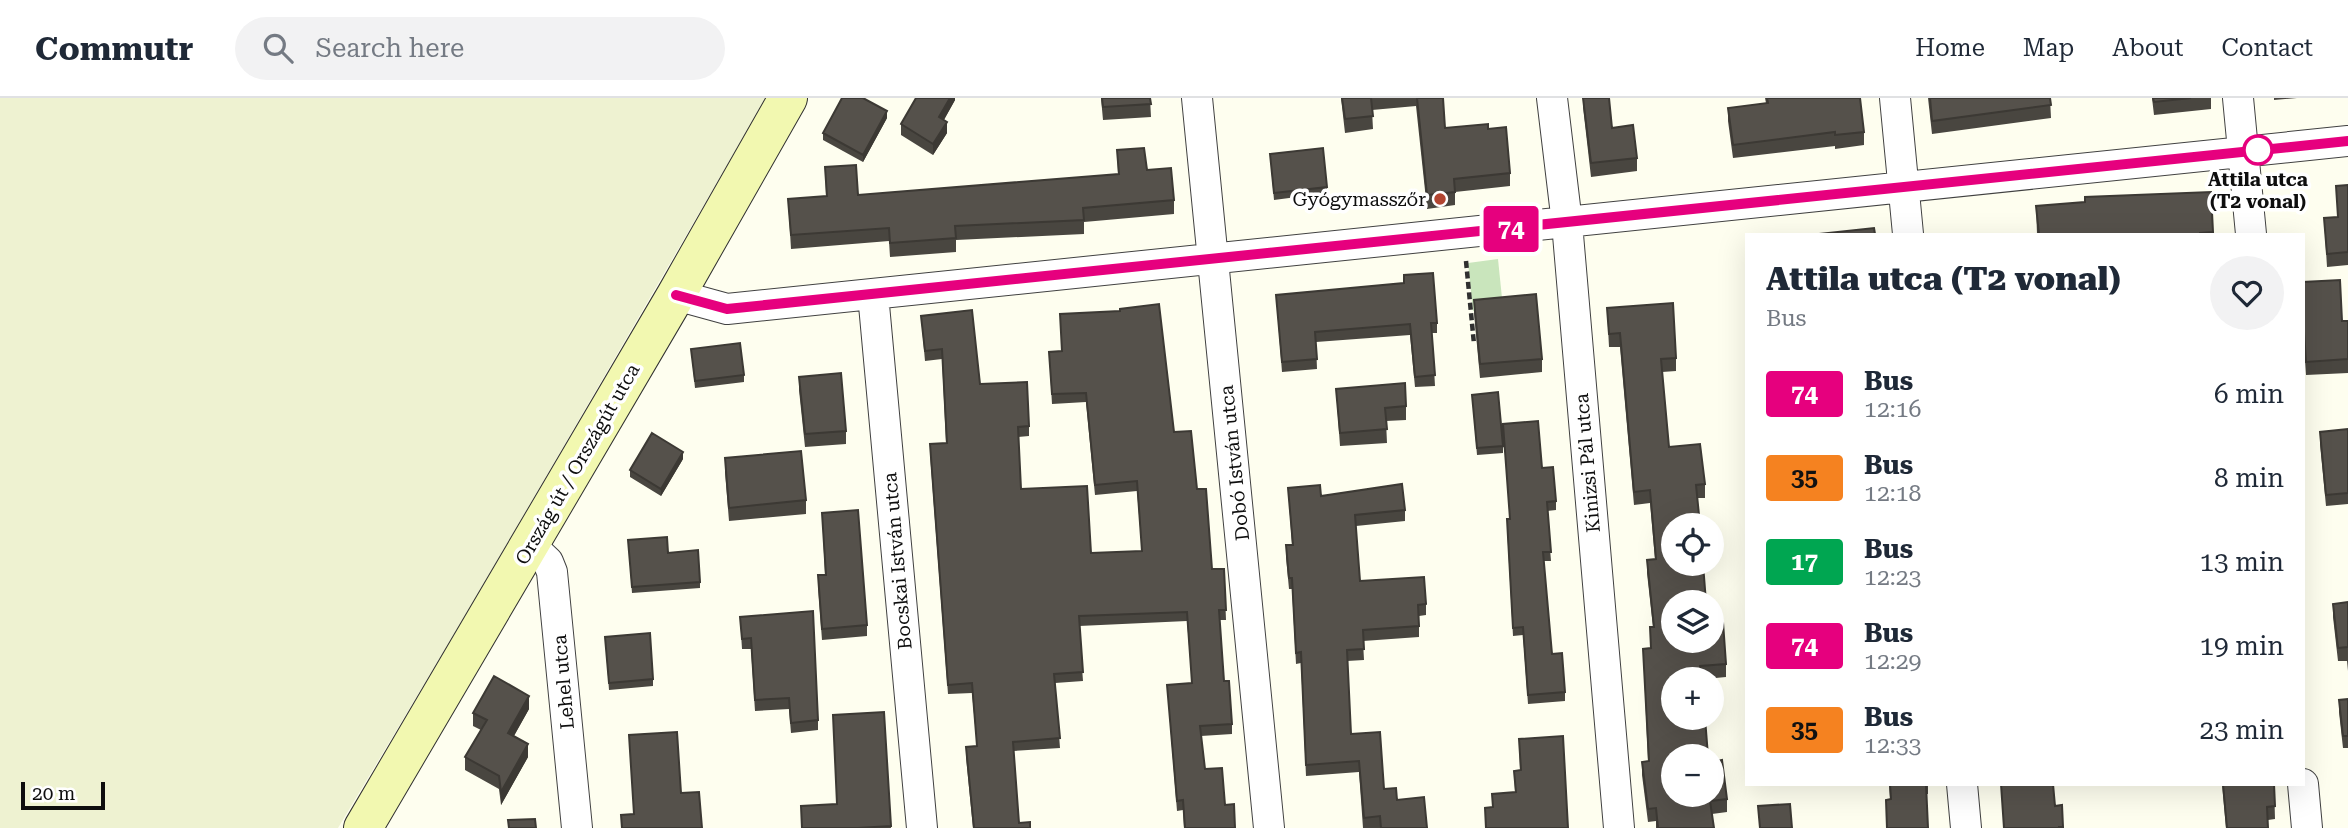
<!DOCTYPE html>
<meta charset="utf-8">
<style>
:root{--surface:#fff;--page:#f2f2f3;--text:#1f2937;--muted:#747a83;--line:#e0e1e3}
body{margin:0;font-family:"Roboto Serif",serif;background:var(--page);color:var(--text);height:100vh;display:flex;flex-direction:column;font-size:26px;white-space:nowrap}
*{box-sizing:border-box;margin:0}
p{font-size:23px;color:var(--muted)}
.icon{flex:none;width:38px;height:38px;fill:none;stroke:currentColor;stroke-width:2;stroke-linecap:round;stroke-linejoin:round}
.map{position:relative;flex:1;overflow:hidden}
.sheet{position:absolute;left:1745px;top:135px;width:560px;height:553px;display:flex;flex-direction:column;background:var(--surface);border-radius:0px;box-shadow:0 7px 28px #0002}
.sheet>*{flex:none}
.badge{padding:0 14px;border-radius:5px;font-size:24px;line-height:46px}
.buttons{position:absolute;left:1661px;top:415px;display:grid;gap:14px}
.buttons a{display:grid;place-items:center;width:63px;height:63px;border-radius:50%;background:var(--surface);box-shadow:0 7px 28px #0002;font-size:35px}
.scale{position:absolute;left:21px;bottom:18px;width:84px;box-sizing:border-box;padding-left:7px;border:4px solid #0e0e0e;border-top:0;font-size:19px;line-height:24px;white-space:nowrap;color:#0e0e0e;-webkit-text-stroke:5px #fff;paint-order:stroke}
.map>.badge{position:absolute;translate:-50% -50%;box-shadow:0 0 0 4px #fff}
.round{display:grid;place-items:center;flex:none;width:74px;height:74px;border-radius:37px;background:var(--page)}
.summary{display:flex;align-items:center;justify-content:space-between;height:119px;padding:0 21px}
h1{font-size:33px;font-weight:800;line-height:52px}
ul{padding:0;list-style:none}
li{display:flex;align-items:center;gap:21px;height:84px;padding:0 21px}
li div{flex:1}
li b{display:block;font-size:26px}
li em{font-style:normal}
li .badge{min-width:77px;font-weight:700;text-align:center}
header{display:flex;align-items:center;gap:42px;box-sizing:border-box;height:98px;padding:0 35px;background:var(--surface);border-bottom:2px solid var(--line)}
header strong{font-size:33px}
nav{display:flex;gap:38px;margin-inline-start:auto;font-size:24px}
.search{width:490px;height:63px;background:var(--page);display:flex;align-items:center;gap:18px;box-sizing:border-box;padding:0 24px;border-radius:38px;color:var(--muted);font-size:26px}
.map>svg:first-child{display:block}
.farmland{fill:#eef2d1}
.green{fill:#c9e5bc}
.lines{fill:none;stroke-linecap:round;stroke-linejoin:round}
.minor-casing{stroke:#414141;stroke-width:32}
.secondary-casing{stroke:#303030;stroke-width:40}
.path{stroke:#303030;stroke-width:4.5;stroke-dasharray:7 3.5;stroke-linecap:butt}
.minor{stroke:#fff;stroke-width:30}
.secondary{stroke:#f2f8b0;stroke-width:38}
.wall{fill:#494640}
.shaded-wall{fill:#3c3934}
.building{fill:#55514b;stroke:#3c3934;stroke-width:2}
.line-casing{stroke:#fff;stroke-width:16}
.line{stroke:#e6007e;stroke-width:10}
.stop-dot{fill:#fff;stroke:#e6007e;stroke-width:3.5}
.poi-dot{fill:#b24531;stroke:#fff;stroke-width:2.5}
.labels{text-anchor:middle;stroke-width:7;stroke-linejoin:round;paint-order:stroke}
.stop-label{font-size:19px;font-weight:bold;fill:#0e0e0e;stroke:#fff}
.poi-label{font-size:19px;fill:#0e0e0e;stroke:#fff;text-anchor:end}
.street-label{font-size:19px;fill:#0e0e0e;stroke:#fff}
</style>
<header>
<strong>Commutr</strong>
<div class="search"><svg class="icon" aria-label="search" viewBox="0 0 24 24"><circle cx="10" cy="10" r="6"/><path d="M15 15l6 6"/></svg>Search here</div>
<nav><a>Home</a><a>Map</a><a>About</a><a>Contact</a></nav>
</header>
<div class="map">
<svg width="2348" height="730" viewBox="0 0 2348 730">
<rect width="100%" height="100%" fill="#fefeef"/>
<!-- farmland -->
<path class="farmland" d="M0,0H766L465,518L338,730H0Z"/>
<!-- green -->
<path class="green" d="M1498,161L1503,210L1473,213L1468,165Z"/>
<g class="lines">
<defs>
<path id="minor" d="M1197,0L1269,730
M1552,0L1567,125L1619,730
M1895,0L1908,136
M2238,0L2251,136
M873,196L922,730
M676,197L727,211L2348,43
M530,447L548,464L552,474L577,730
M1962,686L1966,730
M2303,686L2307,730"/>
<path id="secondary" d="M363,730L676,197L788,0"/>
</defs>
<!-- minor casing -->
<use href="#minor" class="minor-casing"/>
<!-- secondary casing -->
<use href="#secondary" class="secondary-casing"/>
<!-- path -->
<path class="path" d="M1466,163L1474,246"/>
<!-- minor -->
<use href="#minor" class="minor"/>
<!-- secondary -->
<use href="#secondary" class="secondary"/>
</g>
<!-- wall -->
<path class="wall" d="M955,0V2L944,22L947,35L933,57L901,37V26Z
M1101,0H1150L1151,19L1103,22Z
M1341,0H1443L1445,30L1488,31L1510,75V88L1455,94V107L1427,111L1416,8L1372,12L1373,31L1345,35Z
M1583,0L1612,30L1637,60V73L1591,79L1583,9Z
M1765,0H1860L1864,34V47L1835,51V48L1733,60L1728,23V10L1766,5Z
M1928,0H2050L2051,20L1932,36Z
M2152,0H2211V11L2154,17Z
M2274,0H2297L2274,2Z
M887,20L863,64L823,42V35Z
M1117,52L1147,72L1174,102V116L1084,124V136L956,142V154L890,159L889,143L791,151L788,101L826,98L825,69L858,97L1118,76Z
M1270,56L1327,89V95L1274,102Z
M2348,87V167L2327,169L2324,120L2338,119L2336,88Z
M2211,94L2213,136H2037L2036,108Z
M1404,177L1437,225V235H1432L1435,288L1415,289L1410,237L1316,244L1317,271L1282,274L1276,197L1404,185Z
M2303,184L2342,223H2348V275L2306,277L2303,232Z
M1474,202L1542,261V274L1480,280L1474,215Z
M1607,210L1676,260V273L1662,274L1669,349L1705,386V400H1697L1673,504L1726,566V579L1705,581H1673V658L1727,701V714L1712,716L1714,730H1656V723L1648,724L1642,677V664L1648,663L1643,551L1650,550V529H1653L1647,475V462L1655,461L1650,405L1634,407L1620,249H1609Z
M921,218L980,286L1029,328V338L1018,339L1021,391L1091,455L1142,453L1137,393L1095,397L1086,304L1052,306L1049,254L1174,334L1197,391L1212,471H1224L1226,522H1219L1224,583L1232,626V636L1201,638L1205,671L1225,707L1235,730H1184L1183,712L1177,713L1167,587L1192,585L1187,523L1079,528L1083,583L1055,585L1060,650L1013,653L1019,725L1030,730H973L966,659V649L977,648L972,595L948,596L930,356V346L946,345L942,261L925,263Z
M691,251L744,277V284L695,290Z
M799,279L846,333V346L805,349L799,292Z
M1336,291L1406,308V322L1386,323L1387,345L1340,348Z
M1472,297L1503,348V355L1477,357Z
M1503,326L1542,370L1556,403V412L1547,413L1551,463H1543L1552,556L1565,594V603L1528,606L1523,537L1513,538L1507,430L1510,421Z
M2348,331V406L2326,408L2320,346V334Z
M725,360L806,402V416L729,423L725,374Z
M683,361L661,398L630,379V372Z
M1288,390L1321,398L1405,412V423L1356,428L1360,483L1426,506V517L1419,518V539L1363,543L1364,562L1347,563L1351,636L1384,691L1427,730H1363L1359,674L1306,678L1301,565L1296,566L1292,491H1289L1286,459V447H1292Z
M822,415L867,527V538L822,542L818,488V477H825Z
M628,442L668,455L700,484V490L632,495Z
M2348,504V573L2347,563H2338L2333,519V506Z
M740,519L818,622V632L791,635L789,611L755,613L751,551H742Z
M605,539L653,581V588L609,592Z
M2348,601V650H2343L2339,614V602Z
M529,611L514,638L528,659L501,707L499,691L465,672V659L481,632L473,628V615Z
M884,614L891,730H802L837,706Z
M1519,641L1568,730H1485V710L1492,709V696L1515,694L1514,673L1520,672Z
M1889,686H1928V696H1926L1928,730H1886V702L1890,701Z
M2222,686H2274L2275,721L2268,722V730H2226Z"/>
<!-- shaded-wall -->
<path class="shaded-wall" d="M950,0H955V2L939,30V19Z
M887,13V20L863,64V57Z
M947,24V35L933,57V46Z
M683,354V361L661,398V391Z
M529,598V611L508,648V635Z
M528,646V659L501,707V694Z"/>
<!-- building -->
<path class="building" d="M842,0H863L887,13L863,57L823,35Z
M916,0H950L939,19L947,24L933,46L901,26Z
M1102,0H1150L1151,6L1103,9Z
M1342,0H1371L1373,18L1345,21Z
M1417,0H1443L1445,30L1488,26V31L1506,29L1510,75L1454,81L1455,94L1427,97Z
M1583,0H1609L1612,30L1633,27L1637,60L1591,65Z
M1767,0H1860L1864,34L1835,37V34L1733,47L1728,10L1768,5Z
M1930,0H2050L2051,7L1932,23Z
M2153,0H2191L2154,4Z
M1144,50L1147,72L1171,70L1174,102L1083,110L1084,122L955,128L956,140L890,145L889,130L791,137L788,101L827,98L825,69L856,67L858,97L1119,76L1117,52Z
M1323,50L1327,89L1274,95L1270,56Z
M2348,87V154L2327,156L2324,120L2338,119L2336,88Z
M2211,94L2213,134L2200,135V136H2039L2036,108L2085,104V99Z
M1874,130L1875,136H1819Z
M1433,175L1437,225H1431L1435,277L1415,279L1410,226L1315,234L1317,261L1282,264L1276,197L1404,185V177Z
M2340,182L2342,223H2348V261L2306,264L2303,219V184Z
M1536,196L1542,261L1480,266L1474,202Z
M1673,205L1676,260L1661,261L1669,349L1700,346L1705,386L1696,387L1700,427H1673V466H1703L1706,504H1673V542H1712V525L1723,524L1726,566L1700,568L1701,581H1673V620H1705L1708,658H1673V696H1712V664L1722,662L1727,701L1710,703L1714,730H1658L1656,710L1648,711L1642,664L1649,663L1643,551L1651,550L1650,529H1654L1647,462L1656,461L1650,392L1634,394L1620,235L1609,236L1607,210Z
M1159,206L1174,334L1191,333L1197,391H1206L1212,471H1224L1226,512H1219L1224,583H1229L1232,626L1200,628L1205,671L1222,670L1225,707L1234,706L1235,730H1185L1183,702L1177,703L1167,587L1192,585L1187,514L1079,518L1083,574L1054,576L1060,640L1013,644L1019,725L1030,724V730H974L966,649L977,648L972,585L948,587L930,346L947,345L942,251L925,253L921,218L972,212L980,286L1027,284L1029,328L1018,329L1021,391L1087,388L1091,455L1142,453L1137,383L1095,387L1086,295L1052,296L1049,254L1062,253L1060,216L1120,213V211Z
M740,245L744,277L695,283L691,251Z
M841,275L846,333L805,336L799,279Z
M1405,285L1406,308L1385,310L1387,331L1340,335L1336,291Z
M1498,294L1503,348L1477,350L1472,297Z
M1538,323L1542,370L1553,369L1556,403L1547,404L1551,454H1543L1552,556L1562,555L1565,594L1528,597L1523,529L1513,530L1507,421H1510L1503,326Z
M2348,331V395L2326,397L2320,334Z
M652,335L683,354L661,391L630,372Z
M801,353L806,402L729,410L725,360Z
M1402,386L1405,412L1355,417L1360,483L1424,479L1426,506L1418,507L1419,528L1363,532L1364,551L1347,552L1351,636L1380,634L1384,691L1396,690L1397,702L1424,699L1427,730H1381L1380,718L1364,720L1359,663L1306,667L1301,554L1296,555L1292,480H1289L1286,447H1293L1288,390L1320,387L1321,398Z
M858,412L867,527L822,531L818,477H826L822,415Z
M667,439L668,455L698,452L700,484L632,489L628,442Z
M2348,504V549L2338,550L2333,506Z
M813,513L818,622L791,625L789,600L755,602L751,540L742,541L740,519Z
M650,535L653,581L609,585L605,539Z
M494,578L529,598L508,635L528,646L501,694L499,678L465,659L487,622L473,615Z
M2348,601V638H2343L2339,602Z
M884,614L891,728L858,730H802L801,708L837,706L833,617Z
M677,634L681,695L699,694L702,730H622L621,717L634,716L629,637Z
M1563,638L1568,730H1486L1485,710L1493,709L1492,696L1516,694L1514,673L1521,672L1519,641Z
M1890,686H1926L1928,730H1887L1886,702L1891,701Z
M2001,686H2053L2055,708L2062,707L2063,729H2059V730H2004Z
M2223,686H2274L2275,708L2267,709L2268,730H2227Z
M1790,706L1792,730H1760L1758,708Z
M535,721L536,730H509L508,722Z"/>
<g class="lines">
<defs>
<path id="line" d="M676,197L727,211L2348,43"/>
</defs>
<!-- line casing -->
<use href="#line" class="line-casing"/>
<!-- line -->
<use href="#line" class="line"/>
</g>
<!-- markers -->
<circle class="stop-dot" cx="2258" cy="52" r="14"/>
<circle class="poi-dot" cx="1440" cy="101" r="7"/>
<g class="labels">
<!-- stop labels -->
<g class="stop-label">
<text x="2258" y="88">Attila utca<tspan x="2258" dy="22">(T2 vonal)</tspan></text>
</g>
<!-- poi labels -->
<g class="poi-label">
<text x="1426" y="108">Gyógymasszőr</text>
</g>
<!-- street labels -->
<g class="street-label">
<text transform="translate(1234 365) rotate(-96)" y="7">Dobó István utca</text>
<text transform="translate(1587 365) rotate(-95)" y="7">Kinizsi Pál utca</text>
<text transform="translate(577 366) rotate(-60)" y="7">Ország út / Országút utca</text>
<text transform="translate(897 463) rotate(-95)" y="7">Bocskai István utca</text>
<text transform="translate(563 584) rotate(-95)" y="7">Lehel utca</text>
</g>
</g>
</svg>
<div class="buttons">
<a><svg class="icon" aria-label="locate" viewBox="0 0 24 24"><circle cx="12" cy="12" r="6"/><path d="M12 2v4M12 18v4M2 12h4M18 12h4"/></svg></a>
<a><svg class="icon" aria-label="layers" viewBox="0 0 24 24"><path d="M12 4l9 5-9 5-9-5zM3 14l9 5 9-5"/></svg></a>
<a>+</a>
<a>−</a>
</div>
<div class="scale">20 m</div>
<b class="badge" style="left:1511px;top:131px;background:#e6007e;color:#fff">74</b>
<section class="sheet">
<div class="summary"><div><h1>Attila utca (T2 vonal)</h1><p>Bus</p></div><a class="round"><svg class="icon" aria-label="heart" viewBox="0 0 24 24"><path d="M12 20l-8-8c-3-5 5-10 8-4 3-6 11-1 8 4z"/></svg></a></div>
<ul>
<li><span class="badge" style="background:#e6007e;color:#fff">74</span><div><b>Bus</b><p>12:16</p></div><em>6 min</em></li>
<li><span class="badge" style="background:#f58220;color:#111">35</span><div><b>Bus</b><p>12:18</p></div><em>8 min</em></li>
<li><span class="badge" style="background:#00a651;color:#fff">17</span><div><b>Bus</b><p>12:23</p></div><em>13 min</em></li>
<li><span class="badge" style="background:#e6007e;color:#fff">74</span><div><b>Bus</b><p>12:29</p></div><em>19 min</em></li>
<li><span class="badge" style="background:#f58220;color:#111">35</span><div><b>Bus</b><p>12:33</p></div><em>23 min</em></li>
</ul>
</section>
</div>
